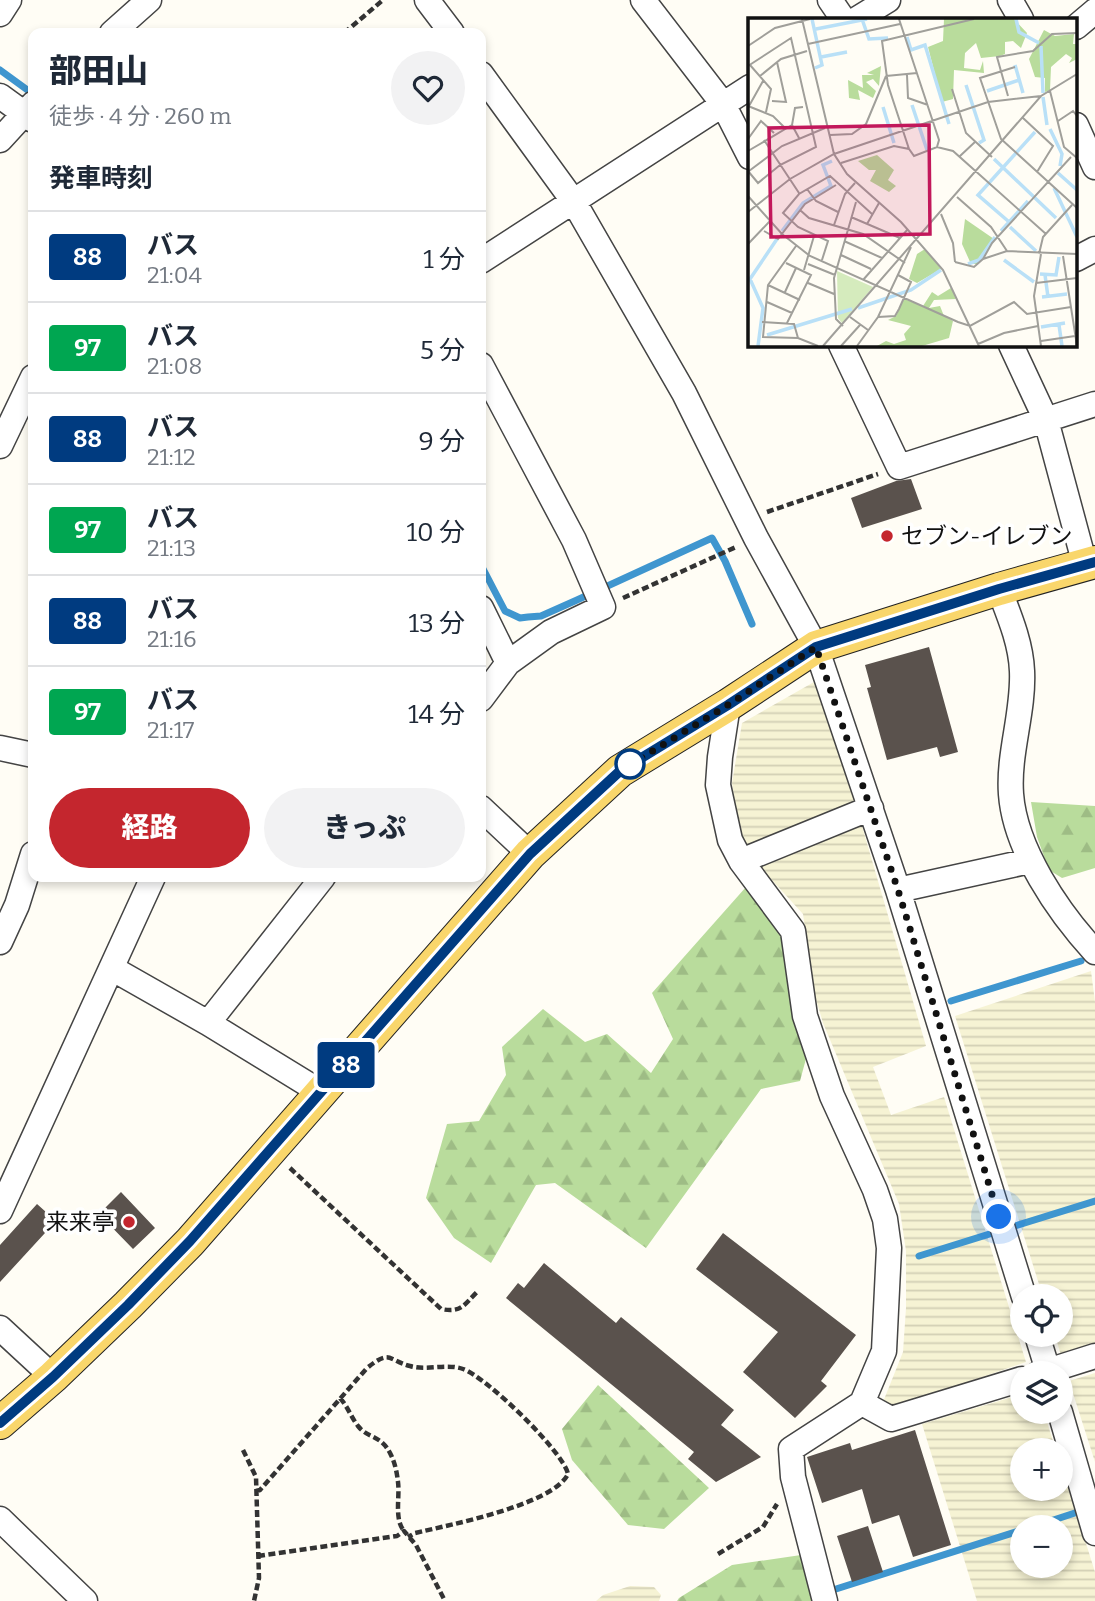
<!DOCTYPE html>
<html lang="ja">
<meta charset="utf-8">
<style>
:root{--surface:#fff;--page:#f2f2f3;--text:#1f2937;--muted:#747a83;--line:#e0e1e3;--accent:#c4262e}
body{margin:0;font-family:Bitter,"Noto Sans JP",serif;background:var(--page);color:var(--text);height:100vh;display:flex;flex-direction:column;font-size:26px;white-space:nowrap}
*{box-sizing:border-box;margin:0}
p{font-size:23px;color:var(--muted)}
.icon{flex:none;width:38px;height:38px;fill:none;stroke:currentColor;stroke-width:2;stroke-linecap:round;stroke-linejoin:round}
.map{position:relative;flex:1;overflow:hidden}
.drawer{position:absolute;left:28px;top:28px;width:458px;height:854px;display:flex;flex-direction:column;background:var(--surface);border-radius:14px;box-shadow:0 4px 10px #0003}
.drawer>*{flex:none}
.badge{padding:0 14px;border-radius:5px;font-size:24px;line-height:46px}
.buttons{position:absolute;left:1010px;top:1284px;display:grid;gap:14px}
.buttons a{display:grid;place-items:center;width:63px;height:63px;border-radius:50%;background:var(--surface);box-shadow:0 4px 10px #0003;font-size:35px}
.you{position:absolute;width:35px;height:35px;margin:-18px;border:5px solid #fff;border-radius:50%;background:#1a73e8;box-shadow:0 0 0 10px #1a73e833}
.map>.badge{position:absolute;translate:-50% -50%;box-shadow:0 0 0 4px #fff}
h2{padding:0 21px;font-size:26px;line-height:63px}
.round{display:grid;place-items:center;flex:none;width:74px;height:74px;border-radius:37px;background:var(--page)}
.headline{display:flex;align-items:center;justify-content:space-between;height:119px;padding:0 21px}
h1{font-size:33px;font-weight:800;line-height:52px}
.primary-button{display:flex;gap:14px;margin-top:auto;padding:14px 21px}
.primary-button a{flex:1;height:80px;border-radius:42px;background:var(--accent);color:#fff;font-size:28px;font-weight:800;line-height:80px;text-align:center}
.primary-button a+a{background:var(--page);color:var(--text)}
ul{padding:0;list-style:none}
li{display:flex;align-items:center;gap:21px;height:91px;padding:0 21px;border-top:2px solid var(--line)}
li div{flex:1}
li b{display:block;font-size:26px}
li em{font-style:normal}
li .badge{min-width:77px;font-weight:700;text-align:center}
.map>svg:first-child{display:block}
.farmland{fill:url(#farmland-rules);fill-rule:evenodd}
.forest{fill:url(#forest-firs)}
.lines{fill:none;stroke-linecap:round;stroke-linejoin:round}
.stream{stroke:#3f96cf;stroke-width:7}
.building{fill:#5a524d}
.minor-casing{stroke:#444;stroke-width:27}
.major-casing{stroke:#222;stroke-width:34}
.path{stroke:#333;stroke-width:4.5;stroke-dasharray:7 3.5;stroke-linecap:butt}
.minor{stroke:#fff;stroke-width:24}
.major{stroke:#f9d66b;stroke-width:32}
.line-casing{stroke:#fff;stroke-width:16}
.line{stroke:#003b80;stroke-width:10}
.walk{stroke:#111;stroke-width:7;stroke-dasharray:0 12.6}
.poi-dot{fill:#c4262e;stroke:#fff;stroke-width:2.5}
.stop-dot{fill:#fff;stroke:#003b80;stroke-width:3.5}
.labels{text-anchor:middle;stroke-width:7;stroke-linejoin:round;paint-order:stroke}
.poi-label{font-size:23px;fill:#111;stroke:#fff;text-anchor:start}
.inset-river{fill:none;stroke:#b9e0f7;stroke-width:3.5}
.inset-road{fill:none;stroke:#a09f9a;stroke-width:2}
.view{fill:#c2185b;fill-opacity:0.15;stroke:#c2185b;stroke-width:3.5}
.inset-edge{fill:none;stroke:#111;stroke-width:3.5}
</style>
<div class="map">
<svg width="1095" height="1601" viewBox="0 0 1095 1601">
<defs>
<pattern id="farmland-rules" width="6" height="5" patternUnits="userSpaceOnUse" patternTransform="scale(1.75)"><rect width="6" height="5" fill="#f6f3d4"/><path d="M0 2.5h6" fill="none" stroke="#d2cfb5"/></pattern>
<pattern id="forest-firs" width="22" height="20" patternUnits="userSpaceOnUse" patternTransform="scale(1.75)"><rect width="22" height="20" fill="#b9dc9c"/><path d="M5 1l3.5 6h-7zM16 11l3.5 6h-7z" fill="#9ebc85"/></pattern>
</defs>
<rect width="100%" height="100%" fill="#fffdf5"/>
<!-- farmland -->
<path class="farmland" d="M814,682L856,802L747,847L738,827L732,783L742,723Z
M862,826L926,1046L873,1067L891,1115L944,1097L1026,1362L892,1408L883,1402L903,1352L906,1308V1251L899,1204L823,1023L815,996L803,914L759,866Z
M1091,971L1095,1002V1348L1062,1359L1055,1335H1060V1297H1043L955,1016Z
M1095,1373V1462L1069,1381Z
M1022,1394V1412H1044L1056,1451H1022V1489H1060L1061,1464L1095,1572V1601H977L922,1424ZM1022,1528H1060V1566H1022Z
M630,1586L654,1587L661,1595L659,1601H596L603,1595Z"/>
<!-- forest -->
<path class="forest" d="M1031,802L1095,806V868L1062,878L1049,870L1037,837Z
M746,887L782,936L792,1015L807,1055L800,1081L761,1089L646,1248L555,1183L536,1185L491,1263L454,1238L426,1198L447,1124L479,1121L506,1075L502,1047L543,1009L585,1042L607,1034L651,1073L673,1039L652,993Z
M598,1385L709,1488L664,1529L628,1525L572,1460L562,1429Z
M801,1555L815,1601H677L679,1598L732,1565Z"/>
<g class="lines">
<!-- stream -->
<path class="stream" d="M0,70L33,94
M481,565L505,611L520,618L528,617L541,616L577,600L712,538L725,561L752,624
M951,1001L1081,961
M919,1256L1095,1201
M1029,1528L1084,1510
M836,1589L1022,1530"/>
</g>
<!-- building -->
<path class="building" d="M911,479L922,509L862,528L851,498L896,481Z
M929,647L958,752L940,757L937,747L887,760L867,688L871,687L865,665Z
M121,1192L155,1228L133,1249L99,1214Z
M37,1204L56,1221L0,1282V1245Z
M723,1233L856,1335L821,1381L827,1386L795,1418L743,1372L778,1332L696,1269Z
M544,1263L616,1323L621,1317L734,1410L721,1425L761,1457L716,1482L688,1459L694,1452L506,1298L518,1283L524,1288Z
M915,1430L951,1545L913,1557L899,1515L872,1524L862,1489L822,1503L807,1457L850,1443L852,1450Z
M868,1526L883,1572L852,1582L837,1536Z"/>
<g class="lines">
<defs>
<path id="minor" d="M427,0L452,33
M643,0L723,104L750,157
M830,0L843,19
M1010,0L1021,19
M0,14L9,0
M857,19L888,0
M1076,27L1095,11
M112,33L149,0
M481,74L574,202L684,393L756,538L816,647L898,890L1024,1297
M0,96L33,120
M1076,125L1095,167
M0,140L33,104
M1076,259L1095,249
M481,261L750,87
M841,345L899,467L1095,404
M1011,345L1046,420L1085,565
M481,365L574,540L603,607L551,632L508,663L481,699
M0,446L33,377
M999,589C1009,615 1021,643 1022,671C1024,712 1008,753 1011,794C1015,849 1058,912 1095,952
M481,608L508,663
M728,705L720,757L718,785L730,840L741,861L793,931L805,1016L832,1096L875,1190L885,1219L889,1248L884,1351L862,1403L791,1449L793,1477L825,1601
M0,748L33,755
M481,808L530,854
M741,861L871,808
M898,890L1030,861
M0,942L17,905L33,854
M113,969L208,1023L322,1093
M208,1023L323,877
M0,1211L153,877
M0,1328L53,1377
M1037,1335L1049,1374
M1038,1374L1095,1356
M862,1403L891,1419L1022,1379
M1060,1412L1095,1533
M0,1519L85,1601"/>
<path id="major" d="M0,1423L53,1377L128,1305L190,1242L530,854L620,771L728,705L816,647L999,589L1095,562"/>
</defs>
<!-- minor casing -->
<use href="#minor" class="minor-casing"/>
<!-- major casing -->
<use href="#major" class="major-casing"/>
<!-- path -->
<path class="path" d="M344,33L383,0
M767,512L878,474
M623,598L736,547
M290,1168L441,1309C461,1313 464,1305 477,1292
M340,1398C348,1407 351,1417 358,1426C368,1439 381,1434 391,1455C395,1463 397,1473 398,1482C400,1497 394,1519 404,1531
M243,1450L256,1477L259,1578L254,1601
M256,1491L260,1490L367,1368C391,1349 387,1360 410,1366C427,1371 446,1363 463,1369C486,1377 563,1451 568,1474C553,1505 449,1525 415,1533L408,1537
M718,1554L763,1527L777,1504
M258,1556L397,1536L404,1531L416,1545L445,1601"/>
<!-- minor -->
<use href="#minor" class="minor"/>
<!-- major -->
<use href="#major" class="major"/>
</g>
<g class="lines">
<defs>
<path id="line" d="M0,1423L53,1377L128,1305L190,1241L530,854L620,771L728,705L816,647L999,589L1095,562"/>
</defs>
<!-- line casing -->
<use href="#line" class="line-casing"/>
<!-- line -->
<use href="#line" class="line"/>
<!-- walk -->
<path class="walk" d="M630,764L620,771L728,705L816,647L898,890L999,1217"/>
</g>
<!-- markers -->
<g class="poi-dot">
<circle cx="887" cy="536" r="7"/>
<circle cx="129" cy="1222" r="7"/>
</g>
<circle class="stop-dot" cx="630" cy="764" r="14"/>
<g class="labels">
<!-- poi labels -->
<g class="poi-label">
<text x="901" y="544">セブン-イレブン</text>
<text x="115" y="1230" text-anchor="end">来来亭</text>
</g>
</g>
<!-- overview -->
<g transform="translate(748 18)">
<rect width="329" height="329" fill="#fffdf5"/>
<path d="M196,1H266L279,15L273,30L265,23L257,24V36L252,38L233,40L228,25L217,35L216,50L232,52L235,43L236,55L206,52L205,81L194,84L180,29L195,23ZM296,12L307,18L326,16L325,26H329V41L321,45L324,40L318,36L303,49L302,72L297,74V60L287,59L281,41ZM133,48L131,68L125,61L118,64L128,73L125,80L110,72L112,82L101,80L100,62L115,70L114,57H126L119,55ZM129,137L146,152L140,162L148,168L141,174L122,163L128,152H121L110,143ZM217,201L246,221L229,246H223L214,226ZM177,231L193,251L169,265L161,261L169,236ZM203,270L208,281L186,282L181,290L192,288L196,298L205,303L201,320L174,328H129L138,323L146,326L158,322L156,316L163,308L140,302L148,298L156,281L175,288L184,274L190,278Z" fill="#b9dc9c"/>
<path d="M89,253L125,269L94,305L90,300Z" fill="#d5ebbd"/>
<path class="inset-river" d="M64,1L74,47L67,50M114,1L121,21L140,20M268,1L271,14L291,25M68,11L119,1M159,19L163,32L177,27L201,106M293,28L295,75M73,39L99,34M267,47L275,75M218,67L236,122L231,125M239,73L271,62M295,79L299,107M164,87L179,132M135,89L146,125M302,111L314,136L312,148M246,141L308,200M310,155L329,172M306,170L329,219M260,203L230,177L287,114M262,209L288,233M34,213L55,185L83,168L75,147L84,143M253,213L280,183M256,242L286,264M220,246L231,242L247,219M292,256L308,257L311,239M297,257L300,279M294,279L319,276M110,290L163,272L193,252M311,307L314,328M293,309L317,305M19,317L104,291M10,328L15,290L2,261L29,221"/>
<path class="inset-road" d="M54,1L86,136L99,156L153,204L195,252L231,328M151,1L191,122L189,129M60,26L152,6M0,28L27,10L62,1M2,47L23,71L18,94M0,48L43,20L68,129L32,147L10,165L0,153M267,49L232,60L253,121L329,190M159,57L160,80L180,87M12,58L33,41L59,33M138,58L169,55M204,71L218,115L244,139M302,73L316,129L329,140M260,78L249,39L285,33L304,16L329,15M24,83L38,84L29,44M0,88L25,98L36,109M1,88L15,63M275,100L305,128L289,154M310,103L325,93L329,98M82,117L104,116L118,106L138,58M51,120L44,107L47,90L55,89M0,121L13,103L26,115M16,122L51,175M161,131L140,67L134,23L226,1M0,133L44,107M212,138L228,123M93,145L146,128L161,131L166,138L189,129L205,133L298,216M1,153L34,128L77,110M59,171L68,183L90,194M0,178L34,216L62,238L210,304L222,308L266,284L279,296L323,289M209,179L243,209L259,233M52,192L61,200L115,216L157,245M0,194L42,161L86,136L240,84L293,78M193,196L205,225L207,244M103,199L152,220M119,206L131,185M86,207L97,176L107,165M16,213L30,221L57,186L88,167M96,223L134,240M0,226L22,203M48,228L20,267L15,319L50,320L70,328M291,236L295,219L324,187M293,236L286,278L293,328M93,237L123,251M315,238L329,328M235,241L244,225L323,139M74,242L80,223L50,209L35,195L51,176L82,158L124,196M207,244L226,249L235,241L259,233L329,236M38,245L63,257L39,305M60,246L87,257M56,252L66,218M115,262L160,211M60,265L86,276M288,265L329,260M20,267L52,282M37,274L48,250M19,284L44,295M102,299L120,312M130,299L147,298L151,291L163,264L150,257M14,304L46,306L50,320M95,308L88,301L86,260L108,184M293,323L327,318M230,326L256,315L290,308M75,328L293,78L329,56M93,328L112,307M109,328L130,299L163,229"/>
<path class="view" d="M181,107L182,216L23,219L21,110Z"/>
<rect width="329" height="329" class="inset-edge"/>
</g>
</svg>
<div class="buttons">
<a><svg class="icon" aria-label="locate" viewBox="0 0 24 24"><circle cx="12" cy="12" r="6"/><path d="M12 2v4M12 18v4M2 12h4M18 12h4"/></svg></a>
<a><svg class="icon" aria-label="layers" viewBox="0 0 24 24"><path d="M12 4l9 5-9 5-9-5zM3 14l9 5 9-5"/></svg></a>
<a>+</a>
<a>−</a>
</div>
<div class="you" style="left:999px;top:1217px"></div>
<b class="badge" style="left:346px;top:1065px;background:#003b80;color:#fff">88</b>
<section class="drawer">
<div class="headline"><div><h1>部田山</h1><p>徒歩 · 4 分 · 260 m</p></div><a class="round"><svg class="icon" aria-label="heart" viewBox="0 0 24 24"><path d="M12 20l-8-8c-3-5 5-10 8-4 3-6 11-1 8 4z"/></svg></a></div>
<h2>発車時刻</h2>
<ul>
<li><span class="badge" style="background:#003b80;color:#fff">88</span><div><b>バス</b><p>21:04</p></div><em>1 分</em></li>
<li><span class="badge" style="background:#00a651;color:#fff">97</span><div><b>バス</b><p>21:08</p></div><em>5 分</em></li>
<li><span class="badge" style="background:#003b80;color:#fff">88</span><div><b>バス</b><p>21:12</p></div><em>9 分</em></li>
<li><span class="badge" style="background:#00a651;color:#fff">97</span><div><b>バス</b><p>21:13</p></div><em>10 分</em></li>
<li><span class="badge" style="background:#003b80;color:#fff">88</span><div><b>バス</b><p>21:16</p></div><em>13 分</em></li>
<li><span class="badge" style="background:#00a651;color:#fff">97</span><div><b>バス</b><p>21:17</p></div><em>14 分</em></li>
</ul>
<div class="primary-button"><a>経路</a><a>きっぷ</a></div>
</section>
</div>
